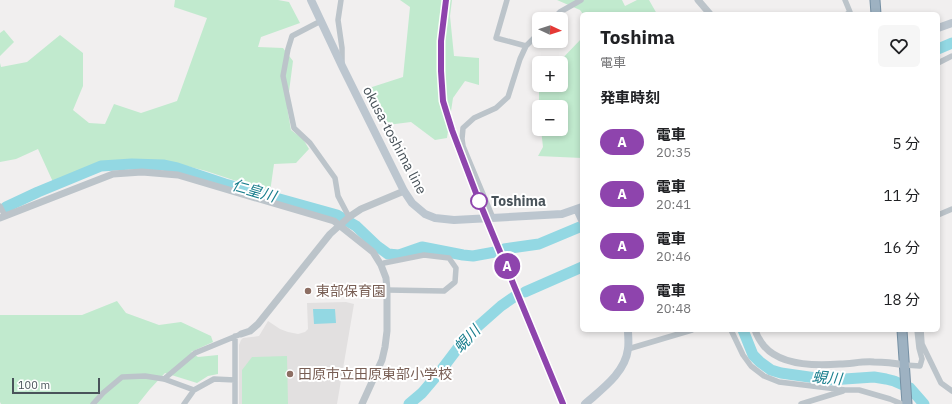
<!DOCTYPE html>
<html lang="ja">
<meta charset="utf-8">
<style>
:root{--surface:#fff;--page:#f6f6f6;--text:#202124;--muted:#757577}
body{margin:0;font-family:"IBM Plex Sans","Noto Sans JP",sans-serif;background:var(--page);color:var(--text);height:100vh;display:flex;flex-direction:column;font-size:15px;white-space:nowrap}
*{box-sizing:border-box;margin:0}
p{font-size:13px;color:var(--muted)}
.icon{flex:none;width:22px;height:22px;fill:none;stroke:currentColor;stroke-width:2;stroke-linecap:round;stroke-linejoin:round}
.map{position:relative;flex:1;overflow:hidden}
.drawer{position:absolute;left:580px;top:12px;width:360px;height:320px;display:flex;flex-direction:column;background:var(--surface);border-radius:6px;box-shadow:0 2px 6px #0003}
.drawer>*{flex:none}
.badge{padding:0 8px;border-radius:13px;font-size:14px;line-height:26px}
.needle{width:26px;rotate:93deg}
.buttons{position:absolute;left:532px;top:12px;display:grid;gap:8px}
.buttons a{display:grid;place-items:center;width:36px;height:36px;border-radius:6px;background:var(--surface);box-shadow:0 2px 6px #0003;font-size:20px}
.scale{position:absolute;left:12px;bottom:10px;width:88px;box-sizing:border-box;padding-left:4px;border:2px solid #49535a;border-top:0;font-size:11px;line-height:14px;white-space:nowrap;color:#49535a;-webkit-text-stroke:3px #fff;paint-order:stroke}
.map>.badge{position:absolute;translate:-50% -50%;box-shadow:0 0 0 2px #fff}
h2{padding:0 20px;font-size:15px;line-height:36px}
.round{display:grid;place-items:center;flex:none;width:42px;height:42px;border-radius:6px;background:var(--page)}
.summary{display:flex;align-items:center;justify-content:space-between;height:68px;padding:0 20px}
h1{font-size:19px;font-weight:700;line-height:30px}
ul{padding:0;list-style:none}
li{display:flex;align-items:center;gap:12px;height:52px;padding:0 20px}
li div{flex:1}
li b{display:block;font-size:15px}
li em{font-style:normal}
li .badge{min-width:44px;font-weight:700;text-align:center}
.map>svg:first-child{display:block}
.education{fill:#e2e0e0}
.green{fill:#c1eace}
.water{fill:#93d8e3}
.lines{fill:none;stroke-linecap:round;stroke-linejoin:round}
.river{stroke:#93d8e3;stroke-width:11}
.trunk-casing{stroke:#7690a4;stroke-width:11}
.minor{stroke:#bcc4ca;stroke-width:5.5}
.tertiary{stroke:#bcc4ca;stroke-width:7}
.secondary{stroke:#bcc6cf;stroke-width:8}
.trunk{stroke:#9eb2c2;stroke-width:9}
.rail{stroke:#b1b5b8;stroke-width:2}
.line-casing{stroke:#fff;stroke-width:9}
.line{stroke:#8e44ad;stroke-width:6}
.stop-dot{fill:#fff;stroke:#8e44ad;stroke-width:2}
.education-dot{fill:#8d6e63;stroke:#fff;stroke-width:1.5}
.labels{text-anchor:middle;stroke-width:4;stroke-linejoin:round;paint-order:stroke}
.street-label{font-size:14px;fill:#49535a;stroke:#fff}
.stop-label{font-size:14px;font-weight:bold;fill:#49535a;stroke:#fff;text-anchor:start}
.education-label{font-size:14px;fill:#785e54;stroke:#fff;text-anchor:start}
.water-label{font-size:15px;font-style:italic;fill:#197e8d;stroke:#fff}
</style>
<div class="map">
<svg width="952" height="404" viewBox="0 0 952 404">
<rect width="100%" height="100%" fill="#f1efef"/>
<!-- education -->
<path class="education" d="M346,302L354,304L337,404H239V345L241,340L243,338L259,336L268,321L280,329L288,332L298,334L305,332L308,329L307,303Z"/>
<!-- green -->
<path class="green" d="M175,0H278L289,2L300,23L261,37L258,47L283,48L293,61L287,107L291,130L303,139L309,149L296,163L274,164L270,192L206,171L179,164L164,161L101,163L53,182L38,149L16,159L0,162V63L1,67L27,62L60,35L83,53V86L73,110L89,123L105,124L114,104L141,113L177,101L207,18L174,7Z
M400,0H452L450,16L454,56L479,58V85L465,81L453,98L447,138L435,140L411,122L387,125L366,89L403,77L410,7Z
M557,0H622L625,6L637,0H649L657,14H583L580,10Z
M4,30L14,42L0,56V33Z
M582,38V158L538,156L543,147L541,129H561V107H539V85H561V63H558Z
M117,301L126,313L159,325L181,322L211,336L213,342L191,352L198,357L218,355V374L208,376L197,383L165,373L150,389L138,404H1L0,402V315H82Z
M287,356L288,404H242V370L252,357Z"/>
<!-- water -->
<path class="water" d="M313,309H335L336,323L314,324Z"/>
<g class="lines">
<!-- river -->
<path class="river" d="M938,49L952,43
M6,207L38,192L101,166L132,164L163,165L177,168L225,184L337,215L356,226L377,246L388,254L399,255L422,247L463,255L473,256L495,252
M504,249L539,244L582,226
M525,292L582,267
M743,330L753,355L760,362L771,370L781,373L830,380L874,377L886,379L894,381L910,388L924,404
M409,404L422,393L439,373L467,336L501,306L514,297"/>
<defs>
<path id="trunk" d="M875,0L876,14
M902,330L907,404"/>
</defs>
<!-- trunk casing -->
<use href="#trunk" class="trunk-casing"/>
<!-- minor -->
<path class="minor" d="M341,0L338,20L342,48V63
M507,0L496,38L526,46
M845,0L850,12L847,14
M553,19L560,12L581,0
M322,22L317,23L292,36L288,49L283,76L294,128L310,143L335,178L338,196L349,217
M938,63L952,56
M0,206L5,216
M938,215L952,209
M493,218L463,146L462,139L463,128L474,118L496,108L508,97L520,59L526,46L539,33
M381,265L384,263L424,255L449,258L456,268L455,282L444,291L387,290
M731,330L743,355L751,366L764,376L779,382L845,390H859L890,399L902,404
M921,330L922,344L941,383L952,391
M628,349L692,330
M905,365L920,366L922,359L919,348L917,330
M164,379L195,353L241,334
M93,404L103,393L122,377L145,376L164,379L194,390
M184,404L194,390L214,379L235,380
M235,404V336
M801,404L843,391"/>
<!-- tertiary -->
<path class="tertiary" d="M698,0L710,14
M0,218L113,174L142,172L178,175L334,221L373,252L381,265L386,278L387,290V331L385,347L382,360L362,404
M755,330C757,336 760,341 764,346C781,366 816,366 840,364C851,364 862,361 874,362C884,362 894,363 905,365
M241,334L250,331L258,324L330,234L349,217L361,209L404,191"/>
<!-- secondary -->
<path class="secondary" d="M311,0L342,66L404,191L412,203L425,214L435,218L454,220L562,214L582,207
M938,28L952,23
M577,209L582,220
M585,404C602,389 625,373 628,349C629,343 628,336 628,330"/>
<!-- trunk -->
<use href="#trunk" class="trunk"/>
<!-- rail -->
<path class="rail" d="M446,0L441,41V71L443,101L452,130L479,201L564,404"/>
</g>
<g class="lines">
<defs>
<path id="line" d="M446,0L441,41V71L443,101L452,130L479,201L563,404"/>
</defs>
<!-- line casing -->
<use href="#line" class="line-casing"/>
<!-- line -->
<use href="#line" class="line"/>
</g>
<!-- markers -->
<circle class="stop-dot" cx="479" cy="201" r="8"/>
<g class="education-dot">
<circle cx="308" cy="291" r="4"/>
<circle cx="290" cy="374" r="4"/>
</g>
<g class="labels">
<!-- street labels -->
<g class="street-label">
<text transform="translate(395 140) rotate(62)" y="5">okusa-toshima line</text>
</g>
<!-- stop labels -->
<g class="stop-label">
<text x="491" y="206">Toshima</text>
</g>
<!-- education labels -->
<g class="education-label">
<text x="316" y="296">東部保育園</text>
<text x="298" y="379">田原市立田原東部小学校</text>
</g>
<!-- water labels -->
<g class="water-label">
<text transform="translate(254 191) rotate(16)" y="5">仁皇川</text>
<text transform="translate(467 339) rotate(-47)" y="5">蜆川</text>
<text transform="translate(827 378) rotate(5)" y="5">蜆川</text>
</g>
</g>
</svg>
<div class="buttons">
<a><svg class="needle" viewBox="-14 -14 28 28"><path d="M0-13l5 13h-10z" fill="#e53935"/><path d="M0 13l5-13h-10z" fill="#757577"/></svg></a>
<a>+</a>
<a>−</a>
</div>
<div class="scale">100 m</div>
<b class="badge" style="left:507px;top:266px;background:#8e44ad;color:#fff">A</b>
<section class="drawer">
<div class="summary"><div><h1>Toshima</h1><p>電車</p></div><a class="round"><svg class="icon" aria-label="heart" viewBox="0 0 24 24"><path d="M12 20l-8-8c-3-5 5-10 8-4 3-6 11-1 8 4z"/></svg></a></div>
<h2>発車時刻</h2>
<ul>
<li><span class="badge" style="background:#8e44ad;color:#fff">A</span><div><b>電車</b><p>20:35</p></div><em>5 分</em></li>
<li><span class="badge" style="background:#8e44ad;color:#fff">A</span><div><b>電車</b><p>20:41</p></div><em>11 分</em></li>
<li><span class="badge" style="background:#8e44ad;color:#fff">A</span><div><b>電車</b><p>20:46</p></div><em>16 分</em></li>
<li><span class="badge" style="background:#8e44ad;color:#fff">A</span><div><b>電車</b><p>20:48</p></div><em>18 分</em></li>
</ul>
</section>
</div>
